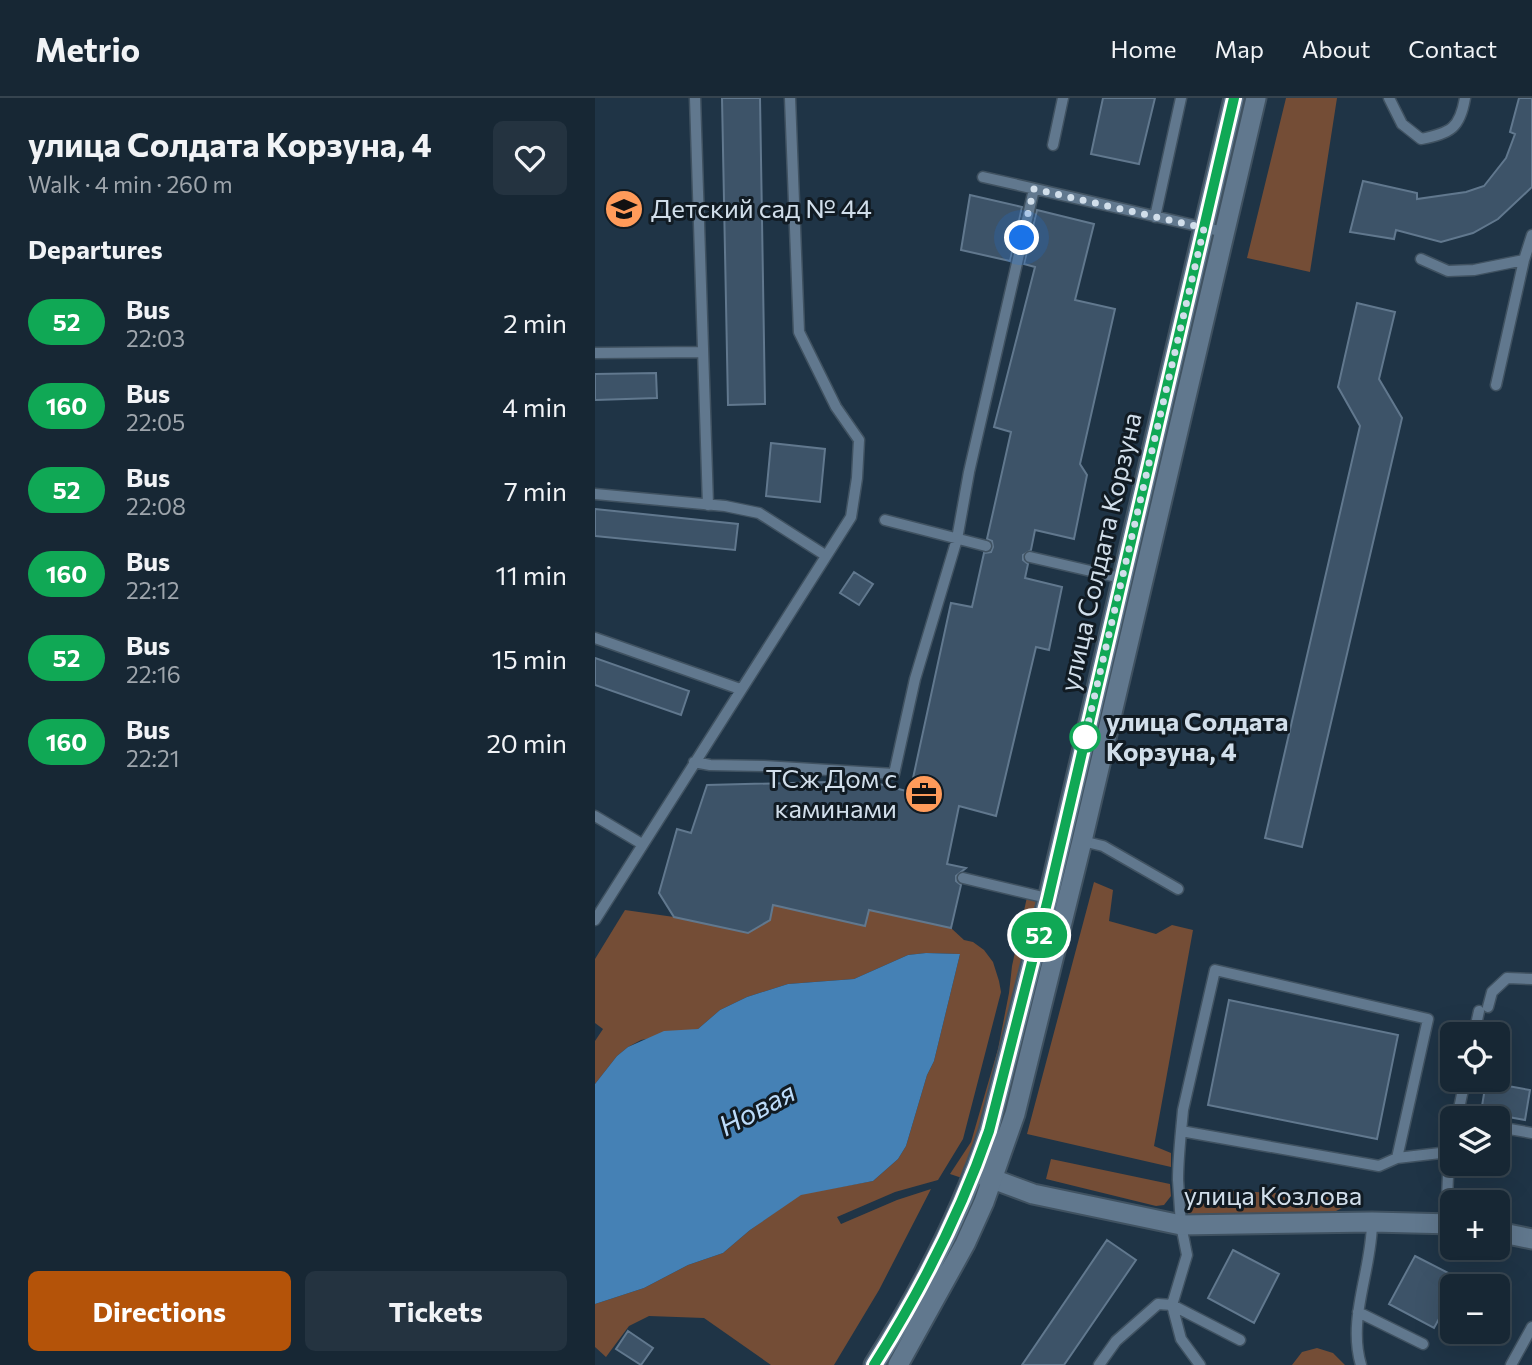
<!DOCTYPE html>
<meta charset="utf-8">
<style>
:root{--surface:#172734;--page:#243340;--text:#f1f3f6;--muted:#9ea5ac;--line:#36444f;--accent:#b45309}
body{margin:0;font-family:Commissioner,sans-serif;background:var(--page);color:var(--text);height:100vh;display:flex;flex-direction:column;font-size:26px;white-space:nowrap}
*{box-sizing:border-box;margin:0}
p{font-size:23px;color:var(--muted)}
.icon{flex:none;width:38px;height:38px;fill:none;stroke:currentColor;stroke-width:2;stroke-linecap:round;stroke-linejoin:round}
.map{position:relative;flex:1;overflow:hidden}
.panel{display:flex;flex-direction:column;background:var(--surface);width:595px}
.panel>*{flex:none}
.badge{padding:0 14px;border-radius:23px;font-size:24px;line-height:46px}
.fabs{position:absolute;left:845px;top:924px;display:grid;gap:14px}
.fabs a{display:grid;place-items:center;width:70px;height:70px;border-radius:10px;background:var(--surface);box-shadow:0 7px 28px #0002,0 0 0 2px var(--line);font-size:35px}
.you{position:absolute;width:35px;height:35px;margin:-18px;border:5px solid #fff;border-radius:50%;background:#1a73e8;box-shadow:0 0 0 10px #1a73e833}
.map>.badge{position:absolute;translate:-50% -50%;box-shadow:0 0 0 4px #fff}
h2{padding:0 28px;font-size:26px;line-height:63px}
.round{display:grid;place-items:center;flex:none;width:74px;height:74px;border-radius:10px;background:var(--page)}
.head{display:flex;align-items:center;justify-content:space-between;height:119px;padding:0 28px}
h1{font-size:33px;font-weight:700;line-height:52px}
.button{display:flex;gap:14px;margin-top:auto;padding:14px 28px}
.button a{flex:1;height:80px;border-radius:10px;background:var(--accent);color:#fff;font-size:28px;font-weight:700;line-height:80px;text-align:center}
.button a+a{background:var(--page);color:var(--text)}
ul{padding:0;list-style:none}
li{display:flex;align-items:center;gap:21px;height:84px;padding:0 28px}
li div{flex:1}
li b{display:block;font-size:26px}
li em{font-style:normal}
li .badge{min-width:77px;font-weight:700;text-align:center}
header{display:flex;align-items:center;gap:42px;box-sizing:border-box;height:98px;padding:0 35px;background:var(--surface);border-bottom:2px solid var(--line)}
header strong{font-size:33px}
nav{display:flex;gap:38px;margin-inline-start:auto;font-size:24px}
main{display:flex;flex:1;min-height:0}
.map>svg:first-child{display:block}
.green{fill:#744d36}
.water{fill:#4581b5}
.building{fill:#3d5368;stroke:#61788e;stroke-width:2}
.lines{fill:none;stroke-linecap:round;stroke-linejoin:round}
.service-casing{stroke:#405261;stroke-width:13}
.minor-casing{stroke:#405261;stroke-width:23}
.tertiary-casing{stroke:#405261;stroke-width:23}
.service{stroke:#61788e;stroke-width:10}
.minor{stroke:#61788e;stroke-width:19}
.tertiary{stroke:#61788e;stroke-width:19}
.line-casing{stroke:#fff;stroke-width:16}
.line{stroke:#10a855;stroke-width:10}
.walk{stroke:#d1deea;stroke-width:7;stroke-dasharray:0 12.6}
.stop-dot{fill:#fff;stroke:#10a855;stroke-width:3.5}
.labels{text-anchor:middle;stroke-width:6;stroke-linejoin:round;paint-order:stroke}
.poi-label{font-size:26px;fill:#d1deea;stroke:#111b23;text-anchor:start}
.street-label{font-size:26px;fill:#d1deea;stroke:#111b23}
.stop-label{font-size:26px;font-weight:bold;fill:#d1deea;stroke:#111b23;text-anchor:start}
.water-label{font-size:28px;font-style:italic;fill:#bddcfa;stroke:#111b23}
</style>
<header>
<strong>Metrio</strong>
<nav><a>Home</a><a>Map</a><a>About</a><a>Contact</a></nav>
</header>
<main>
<section class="panel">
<div class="head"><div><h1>улица Солдата Корзуна, 4</h1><p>Walk · 4 min · 260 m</p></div><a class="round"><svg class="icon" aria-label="heart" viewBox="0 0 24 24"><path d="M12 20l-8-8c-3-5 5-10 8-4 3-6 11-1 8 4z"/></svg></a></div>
<h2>Departures</h2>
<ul>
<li><span class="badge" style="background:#10a855;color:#fff">52</span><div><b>Bus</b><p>22:03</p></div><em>2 min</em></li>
<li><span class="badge" style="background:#10a855;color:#fff">160</span><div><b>Bus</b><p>22:05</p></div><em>4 min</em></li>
<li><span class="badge" style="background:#10a855;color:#fff">52</span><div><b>Bus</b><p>22:08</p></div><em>7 min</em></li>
<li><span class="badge" style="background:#10a855;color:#fff">160</span><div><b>Bus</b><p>22:12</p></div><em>11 min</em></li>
<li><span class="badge" style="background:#10a855;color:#fff">52</span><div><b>Bus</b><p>22:16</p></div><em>15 min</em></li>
<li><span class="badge" style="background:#10a855;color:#fff">160</span><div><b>Bus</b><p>22:21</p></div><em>20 min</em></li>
</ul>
<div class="button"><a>Directions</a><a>Tickets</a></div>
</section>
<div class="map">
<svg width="937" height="1267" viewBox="0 0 937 1267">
<rect width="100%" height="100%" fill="#1f3446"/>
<!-- green -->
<path class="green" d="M691,0H742L715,174L652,160Z
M499,784L518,792L514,823L561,836L577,827L598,832L559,1048L576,1055V1069L432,1036Z
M432,799L441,801L444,806L423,901L370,1081L355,1076L376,1044L403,951L414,895L417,868Z
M178,807L269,828L274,812L356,830L369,842L378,844L389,852L398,864L404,883L406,894L368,1041L343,1082L300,1094L242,1119L246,1126L302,1102L336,1091L284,1192L239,1267H176L109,1220L54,1218L34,1228L11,1259L0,1249V1206L49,1190L93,1167L128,1155L155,1132L206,1096L278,1083L303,1061L311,1048L332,977L339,963L365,856L331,855L313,857L259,881L193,886L152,899L125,912L103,931L46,942L33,949L22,958L0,986V943L8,931L0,925V861L30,812L79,819L153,835L175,822Z
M456,1061L575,1086L576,1098L569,1107L561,1108L451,1081Z
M592,1091L752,1098L747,1110L739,1114L594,1118L591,1111Z
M722,1250L738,1255L750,1267H697L707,1254Z"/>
<!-- water -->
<path class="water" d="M331,855L365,856L339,963L332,977L311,1048L303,1061L278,1083L206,1097L155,1132L128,1155L93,1167L49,1190L0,1206V986L22,958L33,949L69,933L103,931L125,912L152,899L193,886L259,881L313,857Z"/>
<!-- building -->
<path class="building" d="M127,0H165L170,306L133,307Z
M508,0H560L544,66L496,56Z
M924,0H937V89L903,121L878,135L846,144L801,132L799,141L755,134L768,83L822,95V101L871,94L889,88L911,60L920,36L915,34Z
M375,97L427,109L415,163L366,152Z
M442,112L499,126L480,202L520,211L485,366L492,377L479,441L440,432L436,452L428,457V462L433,466L430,480L467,489L454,552L441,549L401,718L364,708L352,766L371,770L361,778V783L366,787L356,830L274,812L270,828L178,807L175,822L153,835L79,819L64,795L82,731L96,735L112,687L273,683L315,694L356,505L377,509L389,455L396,454L398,449L397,443L392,441L416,334L399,329L440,169L429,166Z
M762,205L800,214L784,281L807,320L707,749L670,740L765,328L743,289Z
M61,275L62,300L0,302V276Z
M176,345L230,351L225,404L171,398Z
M0,411L143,426L140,452L0,438Z
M259,474L278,486L264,507L245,495Z
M0,560L94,593L86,617L0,587Z
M634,902L803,937L782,1041L613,1007Z
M891,984L935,992L930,1022L886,1014Z
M512,1142L541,1162L469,1267H427Z
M638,1152L684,1176L659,1225L613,1200Z
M820,1158L865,1181L861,1188H858V1195L839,1230L794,1206Z
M33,1233L58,1250L46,1267L21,1251Z"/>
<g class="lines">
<defs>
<path id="service" d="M100,0L113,407
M794,0L807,26L826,41C856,35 865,30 870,0
M458,47L468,0
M388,79L629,134
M560,119L586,0
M826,161L853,173L879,172L929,162
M0,255L108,254
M901,287L929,162L937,137
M0,396L130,408L164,415L230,457
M290,422L391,448
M435,459L530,481
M0,540L145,591
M99,664L115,667L169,668L299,676L320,581L362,441L374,374L439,91
M0,718L47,746
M487,743L508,748L583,791
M368,780L456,801
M0,822L256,419L262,380L264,342L241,309L204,234L195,0
M893,909L897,894L912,880L937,881
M879,936L884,913
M862,1020L870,982
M903,1029L937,1035
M586,1033L784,1068L802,1060L833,921L620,872L588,1012C586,1035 583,1059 583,1082L586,1127L592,1157L577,1207L586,1241L605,1267
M802,1060L854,1054
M851,1125L854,1054L858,1040
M763,1214L828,1246
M504,1267L521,1243L563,1206L577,1207L645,1242
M766,1267C752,1220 777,1172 777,1124
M916,1267L937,1229"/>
<path id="minor" d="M379,1074L438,1096L586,1127L777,1124L858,1126
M903,1134L937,1141"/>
<path id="tertiary" d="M279,1267C325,1195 367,1114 394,1033L453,801L639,0
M303,1267L370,1146L389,1104L420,1016L487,743L661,0"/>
</defs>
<!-- service casing -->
<use href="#service" class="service-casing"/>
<!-- minor casing -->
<use href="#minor" class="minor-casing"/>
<!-- tertiary casing -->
<use href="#tertiary" class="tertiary-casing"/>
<!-- service -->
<use href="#service" class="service"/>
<!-- minor -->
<use href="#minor" class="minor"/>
<!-- tertiary -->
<use href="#tertiary" class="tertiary"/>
</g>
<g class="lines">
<defs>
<path id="line" d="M279,1267C325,1194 366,1114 394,1033L453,801L639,0"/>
</defs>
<!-- line casing -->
<use href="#line" class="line-casing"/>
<!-- line -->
<use href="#line" class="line"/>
<!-- walk -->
<path class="walk" d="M427,140L439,91L609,130L490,639"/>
</g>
<!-- icons -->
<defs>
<symbol id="school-disc" viewBox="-11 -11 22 22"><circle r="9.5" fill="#ff9b5a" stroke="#111b23"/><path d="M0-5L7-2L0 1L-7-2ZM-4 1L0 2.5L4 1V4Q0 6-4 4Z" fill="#111"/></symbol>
<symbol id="office-disc" viewBox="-11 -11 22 22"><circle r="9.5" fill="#ff9b5a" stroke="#111b23"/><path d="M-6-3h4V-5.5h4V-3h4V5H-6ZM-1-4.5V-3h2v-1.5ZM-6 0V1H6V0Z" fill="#111"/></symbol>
</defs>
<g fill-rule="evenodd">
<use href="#school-disc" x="7" y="89" width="44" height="44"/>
<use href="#office-disc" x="307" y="674" width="44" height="44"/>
</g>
<!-- markers -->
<circle class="stop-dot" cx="490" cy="639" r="14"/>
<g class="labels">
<!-- poi labels -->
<g class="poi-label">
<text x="56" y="120">Детский сад № 44</text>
<text x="302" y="690" text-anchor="end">ТСж Дом с<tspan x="302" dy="30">каминами</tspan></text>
</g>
<!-- street labels -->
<g class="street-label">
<text transform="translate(506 454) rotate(-77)" y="9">улица Солдата Корзуна</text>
<text x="678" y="1107">улица Козлова</text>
</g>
<!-- stop labels -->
<g class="stop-label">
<text x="511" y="633">улица Солдата<tspan x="511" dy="30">Корзуна, 4</tspan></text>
</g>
<!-- water labels -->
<g class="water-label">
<text transform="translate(162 1011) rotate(-28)" y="10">Новая</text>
</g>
</g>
</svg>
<div class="fabs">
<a><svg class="icon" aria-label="locate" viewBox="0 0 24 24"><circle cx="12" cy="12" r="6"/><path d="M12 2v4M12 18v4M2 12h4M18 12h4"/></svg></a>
<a><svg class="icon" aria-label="layers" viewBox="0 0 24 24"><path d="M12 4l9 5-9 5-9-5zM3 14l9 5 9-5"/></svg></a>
<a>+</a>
<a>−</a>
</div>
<div class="you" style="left:427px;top:140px"></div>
<b class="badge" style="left:444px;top:837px;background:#10a855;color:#fff">52</b>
</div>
</main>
